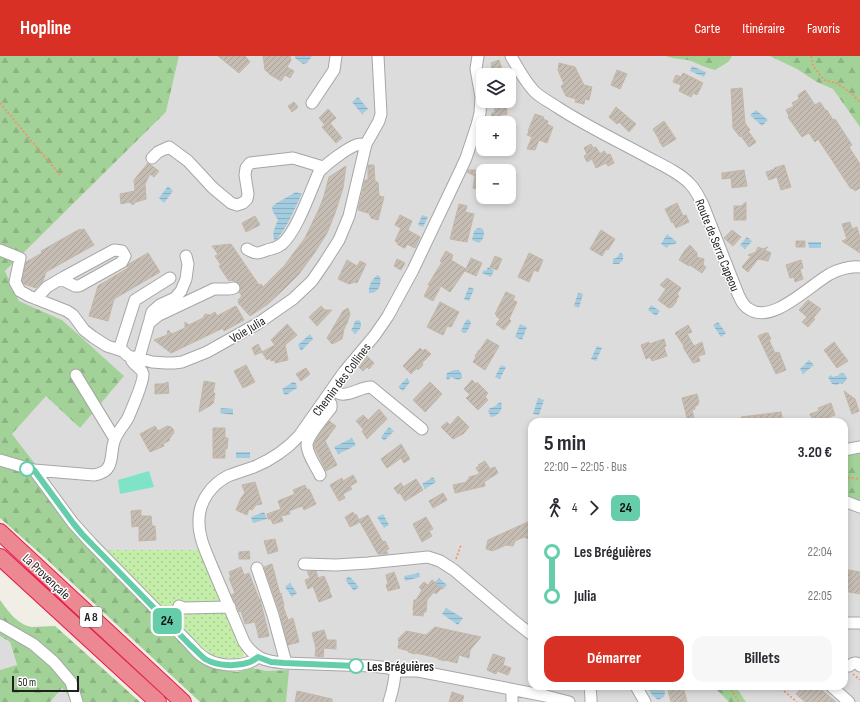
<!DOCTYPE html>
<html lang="fr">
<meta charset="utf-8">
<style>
:root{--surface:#fff;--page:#f7f7f7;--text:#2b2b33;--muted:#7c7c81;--accent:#d93025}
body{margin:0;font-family:"Sofia Sans Condensed",sans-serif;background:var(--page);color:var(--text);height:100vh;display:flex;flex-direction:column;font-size:15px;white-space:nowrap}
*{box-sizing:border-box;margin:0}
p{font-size:13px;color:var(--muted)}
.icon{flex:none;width:22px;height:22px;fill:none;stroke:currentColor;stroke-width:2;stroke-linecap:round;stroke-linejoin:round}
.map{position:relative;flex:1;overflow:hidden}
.side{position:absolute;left:528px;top:362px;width:320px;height:272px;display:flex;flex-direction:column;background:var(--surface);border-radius:12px;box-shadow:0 2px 6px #0003}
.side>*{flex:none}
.badge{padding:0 8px;border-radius:6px;font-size:14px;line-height:26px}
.fabs{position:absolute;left:476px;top:12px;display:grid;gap:8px}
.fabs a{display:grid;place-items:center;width:40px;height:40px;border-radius:8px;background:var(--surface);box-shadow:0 2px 6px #0003;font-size:20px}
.scale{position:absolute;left:12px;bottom:10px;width:67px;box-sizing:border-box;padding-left:4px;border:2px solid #1f1f1f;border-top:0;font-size:11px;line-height:14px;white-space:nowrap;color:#1f1f1f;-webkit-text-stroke:3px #fff;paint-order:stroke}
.map>.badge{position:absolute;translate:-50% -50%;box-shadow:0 0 0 2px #fff}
.legs{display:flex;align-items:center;gap:6px;height:44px;padding:0 16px;font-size:13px}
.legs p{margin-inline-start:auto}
.overview{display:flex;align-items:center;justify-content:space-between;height:68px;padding:0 16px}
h1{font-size:22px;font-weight:700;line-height:30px}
.button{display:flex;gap:8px;margin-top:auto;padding:8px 16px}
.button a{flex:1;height:46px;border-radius:12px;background:var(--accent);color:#fff;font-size:16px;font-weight:700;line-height:46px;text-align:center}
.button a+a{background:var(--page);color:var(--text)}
ul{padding:0 16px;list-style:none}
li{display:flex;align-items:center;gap:14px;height:44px;font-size:15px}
li i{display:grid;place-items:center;width:6px;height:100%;margin:0 5px;background:currentColor}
li i::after{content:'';width:10px;height:10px;margin:-5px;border:3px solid;border-radius:50%;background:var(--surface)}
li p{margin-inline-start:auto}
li:first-child i{background:linear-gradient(#0000 50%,currentColor 0)}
li:last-child i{background:linear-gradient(currentColor 50%,#0000 0)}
header{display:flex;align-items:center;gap:24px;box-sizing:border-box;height:56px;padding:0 20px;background:var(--accent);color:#fff}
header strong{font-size:19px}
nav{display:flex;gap:22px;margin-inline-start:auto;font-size:14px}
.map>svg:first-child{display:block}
.residential{fill:#dddcdc;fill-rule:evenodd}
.grass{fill:url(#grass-dots)}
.forest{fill:url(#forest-firs)}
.pitch{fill:#7fe3c7}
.water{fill:url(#water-rules)}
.building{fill:url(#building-hatch);stroke:#c3b6a6}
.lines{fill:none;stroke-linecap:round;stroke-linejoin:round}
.minor-casing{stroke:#a6a6a6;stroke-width:13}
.highway-casing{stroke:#e51c4b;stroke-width:18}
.path{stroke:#ff8767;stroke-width:1.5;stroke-dasharray:2 2;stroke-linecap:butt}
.minor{stroke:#fff;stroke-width:11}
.highway{stroke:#ec8891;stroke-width:16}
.line-1-casing{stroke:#fff;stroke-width:9}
.line-1{stroke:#66cdaa;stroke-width:6}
.stop-1-dot{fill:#fff;stroke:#66cdaa;stroke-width:2}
.labels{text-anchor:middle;stroke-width:3;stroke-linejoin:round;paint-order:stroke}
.shield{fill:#fff;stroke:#626262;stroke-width:1}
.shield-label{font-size:12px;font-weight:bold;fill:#1f1f1f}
.street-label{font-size:13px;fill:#1f1f1f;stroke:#fff}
.stop-label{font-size:13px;font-weight:bold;fill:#1f1f1f;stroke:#fff;text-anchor:start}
</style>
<header>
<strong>Hopline</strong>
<nav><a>Carte</a><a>Itinéraire</a><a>Favoris</a></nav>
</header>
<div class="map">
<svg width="860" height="646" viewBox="0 0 860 646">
<defs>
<pattern id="grass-dots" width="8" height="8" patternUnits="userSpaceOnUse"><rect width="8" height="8" fill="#c3eda8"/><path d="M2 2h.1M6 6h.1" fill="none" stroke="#a7cb90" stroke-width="1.8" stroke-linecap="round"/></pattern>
<pattern id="forest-firs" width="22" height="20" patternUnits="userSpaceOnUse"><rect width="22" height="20" fill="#a2d297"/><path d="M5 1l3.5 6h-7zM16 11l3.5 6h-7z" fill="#8bb482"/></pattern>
<pattern id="water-rules" width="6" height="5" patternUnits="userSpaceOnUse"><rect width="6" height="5" fill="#a3cce0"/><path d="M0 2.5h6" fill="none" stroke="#8cafc0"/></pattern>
<pattern id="building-hatch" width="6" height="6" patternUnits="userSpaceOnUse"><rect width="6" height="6" fill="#c5bdb4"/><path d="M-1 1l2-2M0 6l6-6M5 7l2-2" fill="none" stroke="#a9a29a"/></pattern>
</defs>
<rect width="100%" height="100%" fill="#f0eee5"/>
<!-- residential -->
<path class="residential" d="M179,0H860V646H286L288,615H267L252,612L243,594L200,494H104L84,474L12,378L46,339L80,372L62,264L19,245L5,215L166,56ZM483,19H509V45H483ZM483,67H509V93H483ZM483,115H509V141H483ZM532,366H844V630H532Z
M0,580L10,586L17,610L0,614Z
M62,632L74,646H50Z"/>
<!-- grass -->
<path class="grass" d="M104,494H200L243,594L244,599L243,601C234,603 222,603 214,599C206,596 199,589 193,584Z"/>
<!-- forest -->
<path class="forest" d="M0,0H179L166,56L5,215L19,245L62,264L124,320L80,372L46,340L12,378L49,426L66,451L104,494L100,505L180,586L209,609L222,614L237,616L252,612L267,615L289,614L286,646H200L43,500L0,462Z
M666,0H732L728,6L715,14C706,12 697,7 688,4C681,3 673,3 666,0Z
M770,0H860V71L833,33L817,26L797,13Z
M860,395V445L844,440V398Z
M0,544C8,555 18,569 32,571C39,571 47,570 55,570L140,646H74L62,632L50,646H0V614L17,609L10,586L0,580Z
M713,630H735L746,646H729Z"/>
<!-- pitch -->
<path class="pitch" d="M149,415L154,431L120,438L118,424Z"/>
<!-- water -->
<path class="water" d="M295,0H312L307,7L303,8L295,2Z
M692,10L706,16L704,21L690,15Z
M358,41L368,53L362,58L352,46Z
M756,54L768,64L762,70L750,59Z
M168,130L173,135L164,147L159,142Z
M296,136L302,138C295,151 286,175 275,185C271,178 275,171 278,164L273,156L272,151L275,148Z
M422,159L428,161L423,171L418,169Z
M478,172L483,173C485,179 484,182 479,187L472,184L474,175Z
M667,178L677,186L675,188L669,189L667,192L661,188Z
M747,181L752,185L745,193L740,189Z
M808,186H821V192H809Z
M620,197L623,198V204L619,208H613V203C616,203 618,200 620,197Z
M488,211L494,214L491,221L482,217L484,214L486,215Z
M378,219L380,221C382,229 378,238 369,237C368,231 372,222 378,219Z
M469,231L474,233L469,245L464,243Z
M578,237L583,238L579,252L574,250Z
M651,249L660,255L656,260L648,254Z
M468,263L471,266L470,270L466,277H463L461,275C463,271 464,266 468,263Z
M358,264L360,265C363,271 359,274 355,278L351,274L353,271L355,265Z
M718,266L726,277L721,281L713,269Z
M520,268L527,271L522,284L515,281Z
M310,278L313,283L301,295L298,289Z
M597,290L602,292L596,305L591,303Z
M809,304L814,309L803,318L800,313Z
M501,309L506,311L500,323L495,321Z
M454,314H459L462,319V322L458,324L451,321L448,324L446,322L447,317Z
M843,317C849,322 847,324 842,328L840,327L837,329L832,328L828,321L831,319L833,321L835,320H838L839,318Z
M407,322L410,326L403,335L398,331Z
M293,326L296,327L297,332L286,339L284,338L282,333Z
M538,342L544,344L539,359L533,358Z
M501,346C504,354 498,360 491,361L488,355L490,352C495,352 497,347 501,346Z
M221,352L233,353V359L220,357Z
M389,371L394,375L384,385L381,381Z
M352,382L356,389L347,394L338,398L334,391Z
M236,396H250V402H236Z
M433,421L436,426L425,433L422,428Z
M264,456L267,463L253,467L251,461Z
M383,458L389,469L384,472L377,461Z
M419,517L420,521L405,525L404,520Z
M347,521H350L359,531L354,535L346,525Z
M439,522L447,529L443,533L434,527Z
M290,527L297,537L292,541L285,531Z
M446,552L463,562L458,569L442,558Z
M648,630H663L665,637L664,641L658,644C653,640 649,636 648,630Z"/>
<!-- building -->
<path class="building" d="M218,0H245L250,6L239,17Z
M263,0H290L291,4L287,11L294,15L290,22L285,19L281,25L269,18V17L265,14Z
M499,4L504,19H494L491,11L492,10L491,7Z
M559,7L575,11L584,29L592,31L589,44L585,43L584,48L575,46L576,43L566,40L561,30L564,28L558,14Z
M617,14L627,18L620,33L611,29Z
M683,17L703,27L697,39L693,37L691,41L679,35L681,29L673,26L676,19L681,21Z
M742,32L745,67L750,74L748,75L756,86L749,91L741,80L740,81L733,72L731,33Z
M805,34L815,49L820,46L826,55L827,54L833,64L835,63L852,89L849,91L860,108V132L855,135L852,132L851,133L818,83L815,86L809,77L802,81L788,61L789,60L786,54L794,50L792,47L799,43L798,39Z
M494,45H504V48H506L507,58L501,59L499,67H490L492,57H495Z
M294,46L298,51L292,56L288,50Z
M616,51L636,68L629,76L619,66L617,68L609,61Z
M328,53L336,62L330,67L342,82L336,87L322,71L325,69L319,62Z
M535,58L544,61L543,63L548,65L547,68L553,71L547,87L539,84L535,94L527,93L532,81L527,79L529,76L528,75Z
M664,65L676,83L663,91L659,85H660L653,73Z
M591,88L593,92L596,91L600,98L604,95L607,99L610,98L614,107L608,110L606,107L596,112L592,103L587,106L584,100L587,98L584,92Z
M148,107L159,115L154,121L150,118L145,128L146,143L136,146L133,149L129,146L121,148L120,138L135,135L134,124Z
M368,109H374L375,126H378L379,140L384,141L378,164L371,162V160L369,159L370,157H368L358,154L365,124H368Z
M784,109L791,131L781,134L777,121L769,124L766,116L775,113L774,112Z
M346,110L343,132L335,157L327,177L315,196L299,218L285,232L268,248L250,260L239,248L238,244L242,240L239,236L241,231L239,228L236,225H232L231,224L229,225L219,210L221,209L215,200L218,198L212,190L231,188L259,229L261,228L263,231L284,210L305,182L319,153L324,140L329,121Z
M468,114H477L483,115V134L473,132L475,120L467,116Z
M744,114L747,130L732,132L731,122L722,123V117Z
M746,146V164H734V150H741Z
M677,147L683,160L686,159L689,166L676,172L673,166L672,167L665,153Z
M459,148L467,150L465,156L474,158L467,186L450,183Z
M400,159L412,165L408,174L406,173L420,181L415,192L407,188L405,192H404L397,188L398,187L395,185L401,172L395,169Z
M255,160L260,169L246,176L242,167Z
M850,166L852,173L857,171L860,182V197L842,185L847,183L842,168Z
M80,173L81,174L84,173L94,189L46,216L43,225L36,232L24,228L22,225L26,206L42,197L41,195Z
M601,174L615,183L608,194L606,193L602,200L590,193Z
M732,174L741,181L733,190L724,182Z
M796,185H805V191H796Z
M690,189L697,197V201L704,203L703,209L706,211L702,217L690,209L689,210L679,204L685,194Z
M758,191L763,193L768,191L765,194L771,197L768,205L758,203L748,216L742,211L751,200L748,199L756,196Z
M446,195L453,199L451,204L466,213L450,236L441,230L433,245L424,240L430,229H428L442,206L440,205Z
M148,197L160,216L114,243L108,265L89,260L98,230L128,212L127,210L129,208Z
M529,197L543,204L538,216L534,214L529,226L518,221Z
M495,200L502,203L497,214L490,211Z
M471,202L482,207L476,220L465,215Z
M397,203L405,207L401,214L394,210Z
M347,204L357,210L360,205L366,208L357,227L355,226L349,228L338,223Z
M801,204L803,212L800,213L803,223L795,226L794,221L790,222L786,209Z
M667,222L681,232L677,238L679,240L676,244L677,245L672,251L669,252L658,244L666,233L660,229Z
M506,236L515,240L513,244L517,246L509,263L511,265L504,274L496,268L500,263L496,260L497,259L495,258Z
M808,244L821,253L813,262L815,263L808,271L802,266L807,261L799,254Z
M440,246L459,256L451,271L447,270L443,279L427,271Z
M236,250L244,264L224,275L223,272L171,297L154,284L167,279L168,274L172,278L185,272V266L189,269L203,262L205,258L210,259L215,256L217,260Z
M321,250L325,254H332L317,270L309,261Z
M348,252L350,258L347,267L344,273L342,283L332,288L327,282L343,255Z
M287,268L297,279L285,289L288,304L275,307V304L271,305L270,302L267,304L262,296L275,289L271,284Z
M688,269L692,276L687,278L694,290L702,286L705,298L698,300L700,305L693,307L683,291L684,290L675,277Z
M765,277H768L771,283L769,284L775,297L779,296L786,314L776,318L758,280Z
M487,283L499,290L485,314L473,306L476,301L475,300L479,294H480Z
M664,283L666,290L664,291L667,300L652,305L650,301L646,303L641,289L649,286V288Z
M834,286L848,305L837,312L824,294Z
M258,288L262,296L255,299L252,292Z
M420,292L423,295L425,293L431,298L422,307L423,309L418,314L417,312L411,318L403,310Z
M367,300L374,307L369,313L367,311L363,315L358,310Z
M246,309L255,326L243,332L234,315Z
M306,312L310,318L301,325L296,318Z
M472,324L476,328L477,326L488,337L485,341L488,344L478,354L466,342L470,339L464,333Z
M204,325L215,327L213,337H215L213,348L212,347L211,349L199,356Z
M168,326L169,337L155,338V328H163Z
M430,326L442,338L425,356L413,344Z
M844,335L855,343L859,355L852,358Z
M697,338L699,346L698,347V349L695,350V353L692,354L695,366H688L682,342Z
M831,347L835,359L817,366L815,363L813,365L810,358L819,355L818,352Z
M379,353L387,363L367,383L362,375L364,374L356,365L363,359L368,364Z
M781,356L783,366H742L741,361Z
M458,360L469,371L463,378L453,383L441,371L447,366L450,369Z
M329,365L336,370L325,385L337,409L326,415L314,390V388L318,380Z
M155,370L158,375L167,370L171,371L173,373L174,376L173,378L169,383L170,384L163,388L164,390L150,396L140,378Z
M213,372H225V382H228L227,393L225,392V402H213Z
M401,388L410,403L404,407L401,402L387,412L381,403Z
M485,405L490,413L495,411L498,417L484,426L485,430L455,437L453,429L467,426V424H469V421L480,418L476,412L479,410L478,409Z
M353,419L357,426L350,430L352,433L343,438L345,442L339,445L330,429L342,422L343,425Z
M416,423L423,434L405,445L400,437L398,438L394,432L401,427L403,431Z
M255,426L262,448L256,449L252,454L249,453L247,459L236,454L241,442L245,437L242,429Z
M305,429L307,434L309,433L316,448L304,454L302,450L289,455L290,458L281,460L283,465L273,468L271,463H268L267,458L281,453L278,445L295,438L293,434Z
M443,437L447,444L433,452L429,445Z
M141,454V460H151L152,470H155L156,484L139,485V470L132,471L131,455Z
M353,456L354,459L356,458L359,464L368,459L383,486L385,485L389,493L386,494L388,498H378L360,466L350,471L345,461Z
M426,461L433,473L429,475L432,480L422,486L413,468Z
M532,464V481L530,480L529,483L524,481L515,485L513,490L506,489L495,494H493V495L486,493L488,484Z
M275,483L278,495L268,498L264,485Z
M249,495L250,503H239V496Z
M272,508L280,538L281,537L284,550H283L288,564L293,562L299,586L288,589L280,557L264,511Z
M241,511L244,519L249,517L259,543H260L269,580L259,582L255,566L245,568L241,555L239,556L236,548L231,539L235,537L229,522H231L229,516Z
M844,513L860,516V538L844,535Z
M307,515H316L318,522L324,520L330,534H329L332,541L319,546L313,530L308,533L305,524L310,522Z
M394,516L400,532L388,535L386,529L388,528L386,519Z
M432,524L442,532L436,538L434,536L427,544L426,556H424L423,560L413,559L414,554H413L414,544H416L422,534L419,531L424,526L428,529Z
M435,571L481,581L470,594L469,602L459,599L457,607L445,604V605L438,603V602L416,597L415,598L408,596L409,595L398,592L399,586L398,583L406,575L426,579Z
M324,574L327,584H336V593L324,592L323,601L315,600L316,592L312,577Z
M493,598L505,602L503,609L511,612L508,619L497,615L496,618L487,614Z
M667,630H683L687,646H671Z
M803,630H817L836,646H805L796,638Z
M297,635L332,643V646H295Z
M452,636L464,640L462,646H449Z"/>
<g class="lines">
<defs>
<path id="minor" d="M478,0L476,13L481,41L480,57L477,69L466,102L461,113L413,214L388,260L375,279L344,316L299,380C286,394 271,404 254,411C245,414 236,417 228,420C212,428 199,445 199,464C198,481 207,498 213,513C223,537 234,562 244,586C255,603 265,605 284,607L372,610L389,612L395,615H418L546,640L569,646
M511,0C517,11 526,27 535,36C541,42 550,46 557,51C586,70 618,85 649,102C662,109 680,117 690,128C696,134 699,141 703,149L738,238C741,244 743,250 749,253C772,269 810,229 830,218C840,213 849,210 860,211
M312,47L334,14L336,0
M152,102L158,96L169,91L188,105L213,132L231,147L237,149L243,147L247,143L248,138L245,119L246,112L250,107L293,102L323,111
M247,193C255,198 258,198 267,194C272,193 278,191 282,188C297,175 310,136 319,116C326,108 346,93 356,89C359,88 363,88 366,88
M0,194L20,202L15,226L20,235L29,240L67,255L73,259L84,274L93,281L107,290L123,295L127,299L133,302L134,301L152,306L166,307H174L182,306L207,296L257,268L293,243L312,225L325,206L339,184L349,160L366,88L379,65L381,58L378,0
M36,243L47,231L64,221L114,194L122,195L125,200L122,206L79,230H75L61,223
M150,263L152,256L160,249L175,242L181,235L186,223L188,208L186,200
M119,294L135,244L170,222
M139,302L149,267L159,259L214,233H229L234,232
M76,319L115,383
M332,333C335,334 338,338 341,338C350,340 361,331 371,331L422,373
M844,394L860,391
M0,404L34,414L94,419C100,418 106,416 109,410C113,402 111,391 115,383C118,375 124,369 128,362C131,355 144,325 143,318C142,312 135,310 132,305L133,302
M34,414L73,467L92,488L191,589C195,594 200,599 205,602C217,610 236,611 250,606C253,605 255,603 258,601
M320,419C316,410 308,400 307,390C306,381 325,360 331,352V348L326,342
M844,445L860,451
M304,508L336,509L368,507L428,501L440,505L454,514L513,564L532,579
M257,512L273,559L286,607
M179,550L183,552L230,551
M844,567H860
M0,569L33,588L54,606L71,626L77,646
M844,610H849C853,607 857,605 860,610
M590,630L591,643V646
M831,630L849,646
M637,632L645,646
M389,646C392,636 395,627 395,615
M512,646V634"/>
<path id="highway" d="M0,476L183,646
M0,501L158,646"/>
</defs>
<!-- minor casing -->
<use href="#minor" class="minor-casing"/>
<!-- highway casing -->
<use href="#highway" class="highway-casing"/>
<!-- path -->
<path class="path" d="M811,0L813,10L824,24L836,27L850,36L860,46
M0,47L60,119
M844,421L860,423
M456,503L461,489
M853,618L860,624
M729,630L739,646
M778,630L797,646"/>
<!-- minor -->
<use href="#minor" class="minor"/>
<!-- highway -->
<use href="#highway" class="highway"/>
</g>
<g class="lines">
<defs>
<path id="line-1" d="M27,413L34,414L73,467L82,478L191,590C196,594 200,599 205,603C217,610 236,611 250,606C253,605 255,603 258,601L271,606L284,607L356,610"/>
</defs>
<!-- line-1 casing -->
<use href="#line-1" class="line-1-casing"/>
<!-- line-1 -->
<use href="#line-1" class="line-1"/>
</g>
<!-- markers -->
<g class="stop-1-dot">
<circle cx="27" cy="413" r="7"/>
<circle cx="356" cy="610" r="7"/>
</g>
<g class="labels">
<!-- shield labels -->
<rect class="shield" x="80" y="551" width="22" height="20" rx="3"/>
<g class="shield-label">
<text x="91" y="565">A 8</text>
</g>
<!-- street labels -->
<g class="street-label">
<text transform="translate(718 189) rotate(68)" y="5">Route de Serra Capeou</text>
<text transform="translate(247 273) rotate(-31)" y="5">Voie Julia</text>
<text transform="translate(341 323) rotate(-53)" y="5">Chemin des Collines</text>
<text transform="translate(47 520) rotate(43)" y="5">La Provençale</text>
</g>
<!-- stop labels -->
<g class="stop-label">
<text x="367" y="615">Les Bréguières</text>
</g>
</g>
</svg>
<div class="fabs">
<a><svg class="icon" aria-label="layers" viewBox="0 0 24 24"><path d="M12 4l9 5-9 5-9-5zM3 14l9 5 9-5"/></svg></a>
<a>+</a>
<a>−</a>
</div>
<div class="scale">50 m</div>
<b class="badge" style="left:167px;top:565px;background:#66cdaa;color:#111">24</b>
<section class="side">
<div class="overview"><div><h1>5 min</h1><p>22:00 – 22:05 · Bus</p></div><b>3.20 €</b></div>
<div class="legs"><svg class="icon" aria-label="walk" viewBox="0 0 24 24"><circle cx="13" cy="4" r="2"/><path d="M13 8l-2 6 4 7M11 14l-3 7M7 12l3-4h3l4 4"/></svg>4<svg class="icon" aria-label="forward" viewBox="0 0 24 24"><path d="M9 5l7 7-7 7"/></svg><b class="badge" style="background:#66cdaa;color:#111">24</b></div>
<ul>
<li><i style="color:#66cdaa"></i><b>Les Bréguières</b><p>22:04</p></li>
<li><i style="color:#66cdaa"></i><b>Julia</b><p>22:05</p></li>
</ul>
<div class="button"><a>Démarrer</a><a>Billets</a></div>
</section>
</div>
